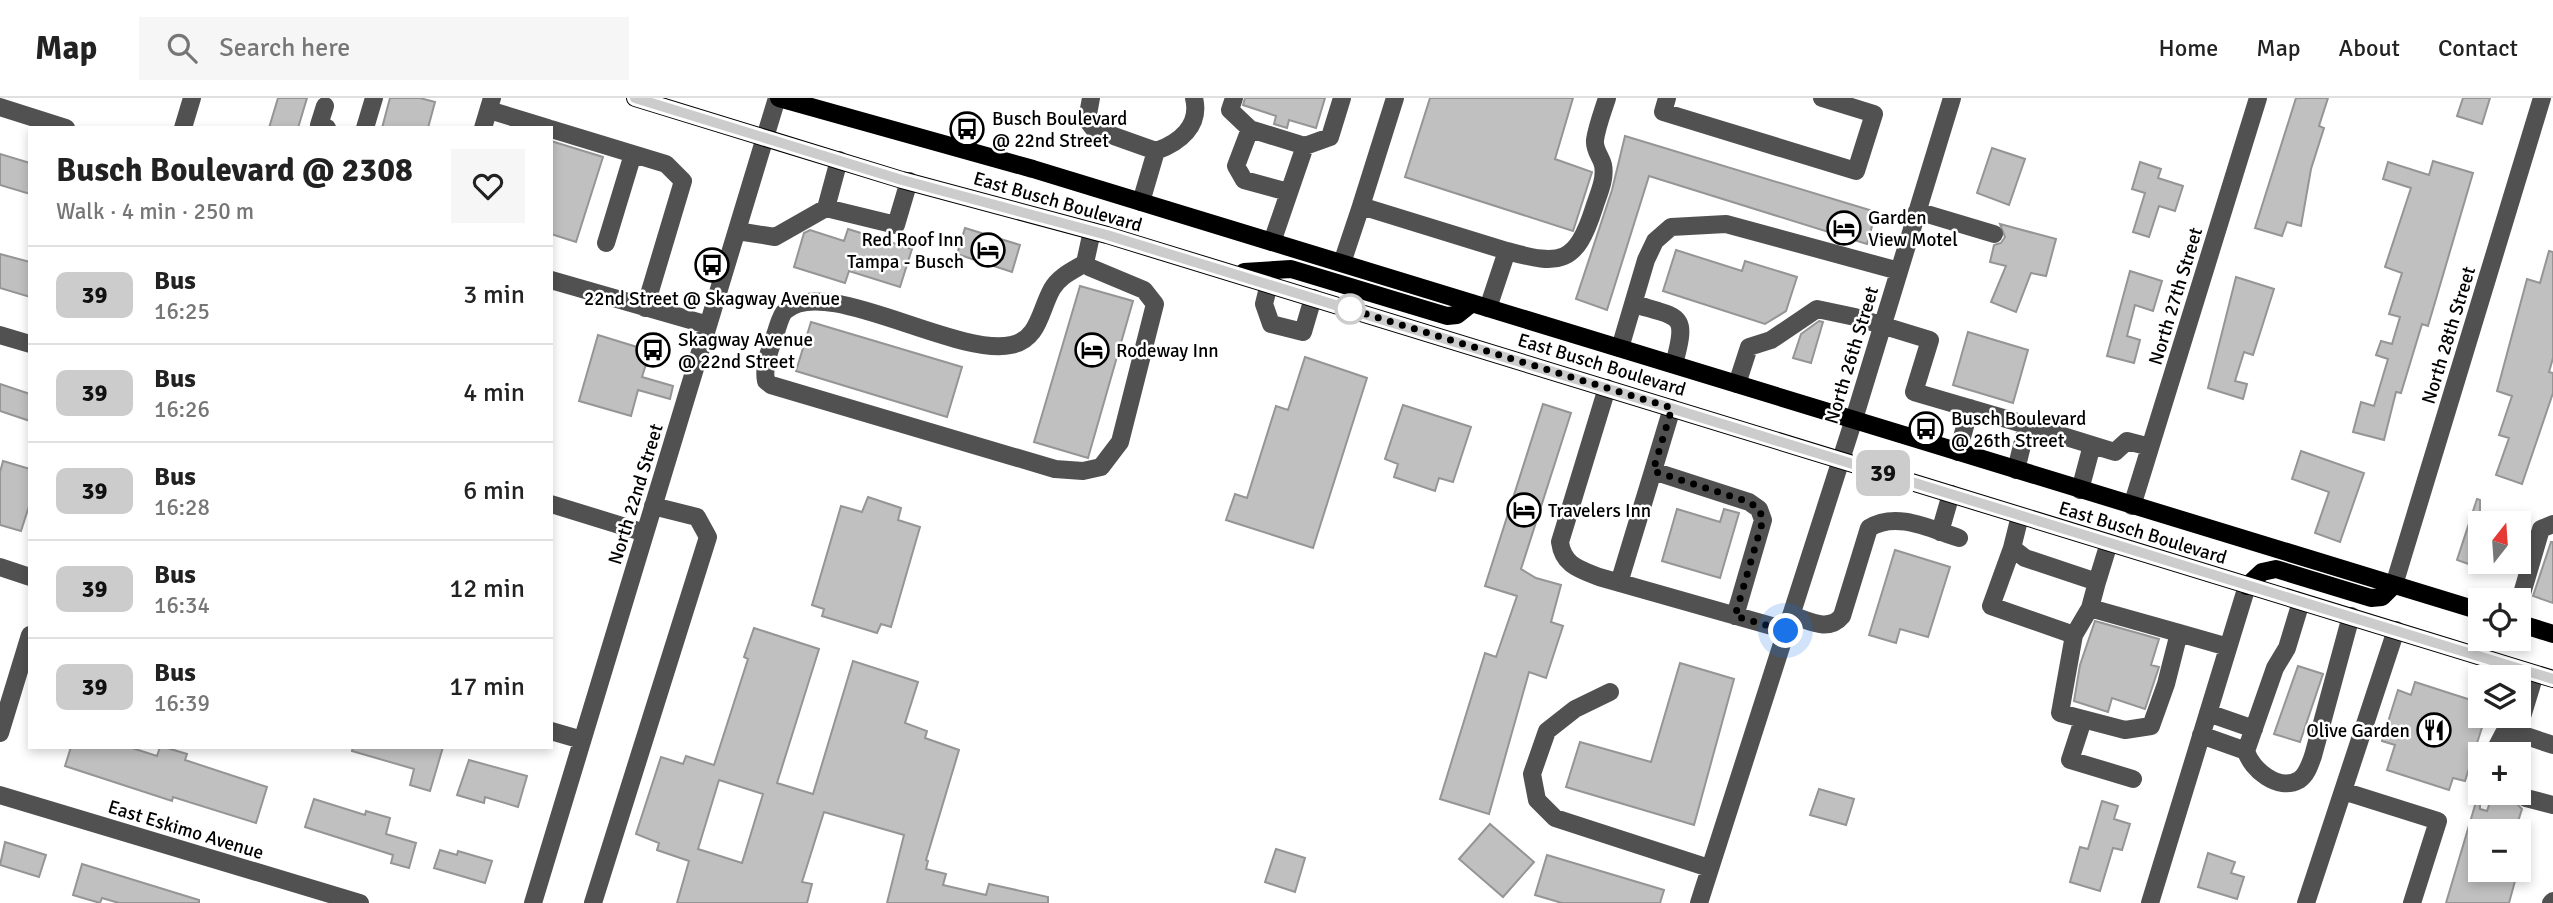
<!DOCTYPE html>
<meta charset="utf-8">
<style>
:root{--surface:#fff;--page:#f6f6f6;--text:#222;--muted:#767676;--line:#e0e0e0}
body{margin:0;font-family:Signika,sans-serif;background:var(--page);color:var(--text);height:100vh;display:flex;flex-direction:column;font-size:26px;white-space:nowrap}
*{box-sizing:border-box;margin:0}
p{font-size:23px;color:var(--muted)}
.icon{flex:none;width:38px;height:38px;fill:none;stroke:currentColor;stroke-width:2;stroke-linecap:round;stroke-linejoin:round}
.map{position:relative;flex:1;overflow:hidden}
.sheet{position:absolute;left:28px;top:28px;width:525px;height:623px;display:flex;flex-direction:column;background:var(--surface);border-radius:0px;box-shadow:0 4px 10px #0003}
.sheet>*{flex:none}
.badge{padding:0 14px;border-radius:10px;font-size:24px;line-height:46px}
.needle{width:46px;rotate:17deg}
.buttons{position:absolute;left:2468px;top:413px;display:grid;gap:14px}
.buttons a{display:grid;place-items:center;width:63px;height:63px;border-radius:0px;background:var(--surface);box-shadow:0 4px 10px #0003;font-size:35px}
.you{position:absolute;width:35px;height:35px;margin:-18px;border:5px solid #fff;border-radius:50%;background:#1a73e8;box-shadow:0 0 0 10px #1a73e833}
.map>.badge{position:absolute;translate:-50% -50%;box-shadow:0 0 0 4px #fff}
.round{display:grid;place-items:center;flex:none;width:74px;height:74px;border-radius:0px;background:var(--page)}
.summary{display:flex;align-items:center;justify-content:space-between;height:119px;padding:0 28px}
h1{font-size:33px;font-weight:700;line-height:52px}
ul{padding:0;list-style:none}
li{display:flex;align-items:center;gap:21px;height:98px;padding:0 28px;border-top:2px solid var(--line)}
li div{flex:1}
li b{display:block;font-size:26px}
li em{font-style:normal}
li .badge{min-width:77px;font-weight:700;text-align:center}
header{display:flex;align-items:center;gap:42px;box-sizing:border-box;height:98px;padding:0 35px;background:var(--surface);border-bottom:2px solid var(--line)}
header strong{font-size:33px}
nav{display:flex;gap:38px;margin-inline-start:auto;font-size:24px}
.search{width:490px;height:63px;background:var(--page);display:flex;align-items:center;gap:18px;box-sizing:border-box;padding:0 24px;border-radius:0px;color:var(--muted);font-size:26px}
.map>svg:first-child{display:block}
.building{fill:#c0c0c0;stroke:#959595;stroke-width:2;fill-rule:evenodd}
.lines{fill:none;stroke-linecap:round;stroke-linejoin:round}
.minor-tunnel{stroke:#d9d9d9;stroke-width:18;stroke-dasharray:18 9;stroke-linecap:butt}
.minor{stroke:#515151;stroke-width:18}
.major{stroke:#000;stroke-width:18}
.line-casing{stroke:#fff;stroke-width:16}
.line{stroke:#ccc;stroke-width:10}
.walk{stroke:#000;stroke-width:7;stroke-dasharray:0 12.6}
.stop-dot{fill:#fff;stroke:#ccc;stroke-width:3.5}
.labels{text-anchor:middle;stroke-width:5;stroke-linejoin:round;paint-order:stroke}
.poi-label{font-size:19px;fill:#000;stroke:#fff;text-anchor:start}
.street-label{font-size:19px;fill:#000;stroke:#fff}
</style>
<header>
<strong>Map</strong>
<div class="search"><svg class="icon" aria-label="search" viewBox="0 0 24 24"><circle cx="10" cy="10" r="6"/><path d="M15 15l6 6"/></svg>Search here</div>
<nav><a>Home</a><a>Map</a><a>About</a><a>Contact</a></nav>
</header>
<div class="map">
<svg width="2553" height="805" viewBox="0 0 2553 805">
<rect width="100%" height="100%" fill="#fff"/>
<!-- building -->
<path class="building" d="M278,0H307L298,30H269Z
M390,0H420L435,4L428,30H382Z
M1245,0H1325L1316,30L1289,22L1287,30L1274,26L1276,18L1243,7Z
M1430,0H1573L1555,61L1592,74L1573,133L1405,79Z
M2296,0H2328L2319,28L2324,30L2311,71L2301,128L2287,124L2282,138L2255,130Z
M2463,0H2490L2482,26L2457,18Z
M1625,38L1876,114L1867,146L1649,78L1607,212L1576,201L1612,92Z
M551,43L603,59L576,144L551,136Z
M1992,50L2025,61L2009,107L1977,95Z
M0,56L30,65V96L0,87Z
M2433,63L2473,75L2428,228L2422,226L2401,295L2396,294L2384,342L2353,334L2361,304L2374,308L2388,261L2376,257L2381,243L2392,246L2400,219L2389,216L2402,175L2385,169L2411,90L2383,81L2388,64L2429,77Z
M2140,64L2161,71L2158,80L2183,88L2175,113L2159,108L2149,139L2133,134L2145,95L2132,91Z
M2000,126L2056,141L2046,178L2031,175L2016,214L1991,204L2006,168L1990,164L1994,147L2001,145L2005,139Z
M965,130L1020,147L1012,174L957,156Z
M848,131L912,151L900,189L849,173L845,185L794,169L804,135L810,132L844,143Z
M1676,152L1742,173L1745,163L1797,179L1786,213L1765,226L1663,193Z
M2549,153L2553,154V260L2549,274L2553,275V295L2522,386L2496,377L2509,340L2499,337L2512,298L2497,293L2527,181L2540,185Z
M0,156L30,164V199L0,190Z
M2130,173L2162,183L2153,213L2135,207L2127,238L2140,242L2134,265L2107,258Z
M2236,179L2274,191L2253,257L2244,254L2235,283L2247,286L2243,301L2208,290Z
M1080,188L1133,203L1088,360L1034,344Z
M1819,223L1823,224L1811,265L1793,260L1801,236Z
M811,224L962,269L947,319L796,273Z
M1968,234L2028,252L2013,305L1953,287Z
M598,237L650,253L642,279L673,288L670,301L638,292L631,318L579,303Z
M1305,259L1367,280L1313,450L1226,422L1235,396L1247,400L1276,308L1288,312Z
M0,286L30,296V323L0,313Z
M1543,306L1571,315L1521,471L1536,480L1561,487L1551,524L1563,528L1546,580L1529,574L1489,716L1440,701L1485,555L1496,559L1517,498L1485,488Z
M1403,307L1471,329L1453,384L1439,380L1435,393L1394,379L1398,366L1385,361Z
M2301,353L2364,375L2340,444L2315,435L2329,394L2292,381Z
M3,363L30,371V405L21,433L0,427V374Z
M868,399L901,410L898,422L920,429L891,529L881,526L877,535L822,518L824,511L812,507L841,408L862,414Z
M2477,401L2480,402V470L2457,462Z
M1677,411L1720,424L1724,411L1739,415L1720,480L1662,463Z
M2551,444H2553V505L2533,498Z
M1895,452L1950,469L1928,539L1900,531L1896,545L1869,537Z
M2095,523L2159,541L2151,567L2159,569L2145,611L2112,600L2108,614L2074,603L2080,567Z
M754,530L819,551L777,685L813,696L853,563L918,584L905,625L927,633L925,640L959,652L926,762L928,763L926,771L946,776L943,787L986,797L989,786L1048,799V805H887L904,737L824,714L802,784L812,786L807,805H677L689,763L657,752L659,745L636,736L661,659L683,666L686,658L714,667L748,561L744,559ZM719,682L763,696L742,765L698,751Z
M1680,565L1734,581L1694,727L1566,689L1580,644L1651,664Z
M2298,568L2323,576L2300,644L2274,636Z
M2415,584L2477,604L2473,616L2485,620L2465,683L2453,680L2449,692L2387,672L2395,647L2382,643L2398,592L2411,597Z
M71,649H129L157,658L160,649H164L187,656L185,662L267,689L256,725L173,699L172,703L65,668Z
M353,649H443L430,693L410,687L414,671L352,653Z
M469,662L527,678L518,709L485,699L484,705L457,697Z
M1819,691L1854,701L1846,727L1810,717Z
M2493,695H2516L2515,704L2522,711L2515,733H2480V772H2518L2509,805H2446L2476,704L2480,705V711L2487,713Z
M314,701L365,717L366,713L390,720L386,736L416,745L409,770L391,765L393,757L305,729Z
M2102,703L2118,708L2114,721L2130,726L2122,752L2113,750L2100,793L2070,784L2080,749L2088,751Z
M1490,726L1534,764L1503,799L1459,761Z
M5,744L46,757L39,779L0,767Z
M1276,751L1305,760L1295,794L1265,784Z
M440,752L457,757L458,753L492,763L485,785L434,770Z
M2208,755L2235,764L2231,775L2244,779L2237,801L2198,789Z
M1547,757L1664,792L1660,805H1562L1535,797Z
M82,766L199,802V805H119L102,800L100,805L73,797Z"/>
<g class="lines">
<!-- minor-tunnel -->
<path class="minor-tunnel" d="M2510,695L2526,700"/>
<!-- minor -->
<path class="minor" d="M1091,0L1087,22L1094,31L1156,53L1141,104
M1234,0L1230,12L1250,31L1305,48L1330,39L1342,0
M1395,0L1361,108L1507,153
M1667,0L1663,14L1856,73L1874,16L1822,0
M325,8L319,27L327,30
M0,9L66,30
M489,12L548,30
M183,30L192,0
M365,30L374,0
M483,30L492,0
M551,31L666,66L683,83L645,210
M1250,31L1236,68L1244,82L1288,94
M1156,53C1179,45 1201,28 1194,0
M839,62L826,110L896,127L909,83
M1917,113L1994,136
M737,133L775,139L826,110
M1272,144L1305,48
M606,145L633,56
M1085,165C1074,172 1059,178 1052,191C1040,212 1039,242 1011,247C955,259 824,176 785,213C780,218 778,229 775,237C770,252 763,267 766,283L771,287L1055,371L1083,373L1101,369L1120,344L1155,206L1144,192L1089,169L1085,165L1092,133
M1342,165L1361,108
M551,182L708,227
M1269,186L1264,206L1271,226L1303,234L1313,200
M1634,206C1681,220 1688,215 1674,266
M1488,210L1507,153C1561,168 1576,166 1594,110C1598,97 1606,81 1603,67C1601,58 1594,53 1595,42C1597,28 1603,13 1607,0
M0,237L30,246
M1620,250L1646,162L1655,143L1671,129L1726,126L1899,173
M1737,286L1749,249L1771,242L1817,211L1855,219L1930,242L1914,294L2027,327L2016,372
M1607,290L1560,444C1563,467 1579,471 1599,479L1786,532
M2027,327L2115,354L2127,343L2150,349
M1958,354L1970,310
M1653,373L1672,310
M2080,392L2092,347
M551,406L645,435
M2132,408L2258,0
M2020,418L2012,450L2025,460L2097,484L2109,445
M1940,434L1951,396
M2012,450L1991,508L2074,537L2090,510L2097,484
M0,469L30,479
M1619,485L1653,373L1749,404L1759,411L1763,422L1735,518
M2394,487L2542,0
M2301,504L2287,550L2275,570L2246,653C2251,671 2278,694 2299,682C2307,677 2310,666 2313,658L2351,518
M2518,509L2541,431L2553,426
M2090,510L2179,535
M1791,517C1808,522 1828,535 1842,518L1869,430C1897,413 1930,431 1959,440
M2074,537L2060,615L2125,632L2151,628L2166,586L2179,535L2228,549
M2535,576L2517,635L2553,647
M1610,594L1575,611L1547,633L1532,676L1537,702L1555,720L1709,770
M2208,615L2254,631
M2083,622L2070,662L2133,681
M551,633L582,642
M0,635L30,537
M2201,637L2246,653
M2493,656L2504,635H2517
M2343,693L2438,723L2412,805
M0,697L360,805
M2526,700L2553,707
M533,805L777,0
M593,805L708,439L697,419L653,408
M1699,805L1854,321L1952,0
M2150,805L2247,488
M2306,805L2396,532
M2551,805L2553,803"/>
<!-- major -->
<path class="major" d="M635,0L902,82L1107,137L2553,581
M779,0L1033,71L2480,513
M1244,174L1291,171L1447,218L1457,217L1472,205
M2247,488L2262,474L2276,471L2371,500L2382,499L2394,487
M2518,525L2553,536"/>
</g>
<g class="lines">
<defs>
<path id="line" d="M635,0L902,82L1107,137L2553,581"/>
</defs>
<!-- line casing -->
<use href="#line" class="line-casing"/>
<!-- line -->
<use href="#line" class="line"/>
<!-- walk -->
<path class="walk" d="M1350,211L1340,208L1672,310L1653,373L1749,404L1759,411L1763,422L1735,518L1786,533"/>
</g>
<!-- icons -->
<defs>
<symbol id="bus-ring" viewBox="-11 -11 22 22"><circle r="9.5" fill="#fff" stroke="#000" stroke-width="1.5"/><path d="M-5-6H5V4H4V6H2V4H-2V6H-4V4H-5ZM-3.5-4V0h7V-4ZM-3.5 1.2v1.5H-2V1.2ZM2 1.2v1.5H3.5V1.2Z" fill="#000"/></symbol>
<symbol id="hotel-ring" viewBox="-11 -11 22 22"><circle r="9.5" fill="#fff" stroke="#000" stroke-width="1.5"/><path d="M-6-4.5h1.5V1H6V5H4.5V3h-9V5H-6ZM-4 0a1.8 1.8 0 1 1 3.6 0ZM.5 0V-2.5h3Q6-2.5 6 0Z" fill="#000"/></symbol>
<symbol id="restaurant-ring" viewBox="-11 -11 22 22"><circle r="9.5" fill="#fff" stroke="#000" stroke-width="1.5"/><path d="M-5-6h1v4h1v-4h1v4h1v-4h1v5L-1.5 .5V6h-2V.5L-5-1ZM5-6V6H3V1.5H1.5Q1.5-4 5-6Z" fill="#000"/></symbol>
</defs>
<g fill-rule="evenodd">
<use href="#bus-ring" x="948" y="12" width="38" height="38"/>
<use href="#hotel-ring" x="1825" y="111" width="38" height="38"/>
<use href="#hotel-ring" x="969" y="133" width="38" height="38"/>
<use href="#bus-ring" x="693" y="148" width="38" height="38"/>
<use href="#bus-ring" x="634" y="233" width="38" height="38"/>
<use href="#hotel-ring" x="1073" y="233" width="38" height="38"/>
<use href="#bus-ring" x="1907" y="312" width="38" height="38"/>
<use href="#hotel-ring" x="1505" y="393" width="38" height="38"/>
<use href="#restaurant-ring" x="2415" y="613" width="38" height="38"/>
</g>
<!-- markers -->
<circle class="stop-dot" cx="1350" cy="211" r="14"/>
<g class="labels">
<!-- poi labels -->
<g class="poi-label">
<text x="992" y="27">Busch Boulevard<tspan x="992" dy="22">@ 22nd Street</tspan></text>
<text x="1868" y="126">Garden<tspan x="1868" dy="22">View Motel</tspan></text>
<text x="964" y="148" text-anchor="end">Red Roof Inn<tspan x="964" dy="22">Tampa - Busch</tspan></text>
<text x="712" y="207" text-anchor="middle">22nd Street @ Skagway Avenue</text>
<text x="678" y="248">Skagway Avenue<tspan x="678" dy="22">@ 22nd Street</tspan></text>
<text x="1116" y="259">Rodeway Inn</text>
<text x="1951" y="327">Busch Boulevard<tspan x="1951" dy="22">@ 26th Street</tspan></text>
<text x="1548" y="419">Travelers Inn</text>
<text x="2410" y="639" text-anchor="end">Olive Garden</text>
</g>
<!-- street labels -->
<g class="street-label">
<text transform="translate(1058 103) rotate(16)" y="7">East Busch Boulevard</text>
<text transform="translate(2175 198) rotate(-73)" y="7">North 27th Street</text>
<text transform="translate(2448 237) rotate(-73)" y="7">North 28th Street</text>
<text transform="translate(1851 257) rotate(-73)" y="7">North 26th Street</text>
<text transform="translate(1602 266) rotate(17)" y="7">East Busch Boulevard</text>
<text transform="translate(635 396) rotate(-73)" y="7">North 22nd Street</text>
<text transform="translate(2143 434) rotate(17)" y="7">East Busch Boulevard</text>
<text transform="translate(186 731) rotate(17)" y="7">East Eskimo Avenue</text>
</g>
</g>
</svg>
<div class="buttons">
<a><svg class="needle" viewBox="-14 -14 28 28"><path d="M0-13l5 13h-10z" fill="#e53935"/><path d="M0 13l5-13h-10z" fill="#767676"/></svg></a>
<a><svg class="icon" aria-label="locate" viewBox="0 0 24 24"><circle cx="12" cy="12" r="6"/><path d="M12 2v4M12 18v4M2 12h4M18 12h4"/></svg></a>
<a><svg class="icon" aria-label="layers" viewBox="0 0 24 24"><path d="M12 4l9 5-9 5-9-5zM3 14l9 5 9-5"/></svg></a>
<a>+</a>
<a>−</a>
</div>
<div class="you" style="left:1786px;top:533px"></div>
<b class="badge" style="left:1883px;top:375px;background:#ccc;color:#111">39</b>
<section class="sheet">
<div class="summary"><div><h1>Busch Boulevard @ 2308</h1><p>Walk · 4 min · 250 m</p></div><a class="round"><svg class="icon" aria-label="heart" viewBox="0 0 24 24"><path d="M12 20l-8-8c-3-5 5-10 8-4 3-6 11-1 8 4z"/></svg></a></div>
<ul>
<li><span class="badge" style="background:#ccc;color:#111">39</span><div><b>Bus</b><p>16:25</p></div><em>3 min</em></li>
<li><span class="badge" style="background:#ccc;color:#111">39</span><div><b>Bus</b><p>16:26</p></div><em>4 min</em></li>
<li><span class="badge" style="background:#ccc;color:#111">39</span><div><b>Bus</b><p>16:28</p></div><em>6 min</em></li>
<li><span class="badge" style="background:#ccc;color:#111">39</span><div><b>Bus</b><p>16:34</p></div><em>12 min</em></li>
<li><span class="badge" style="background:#ccc;color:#111">39</span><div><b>Bus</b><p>16:39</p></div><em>17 min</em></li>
</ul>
</section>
</div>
